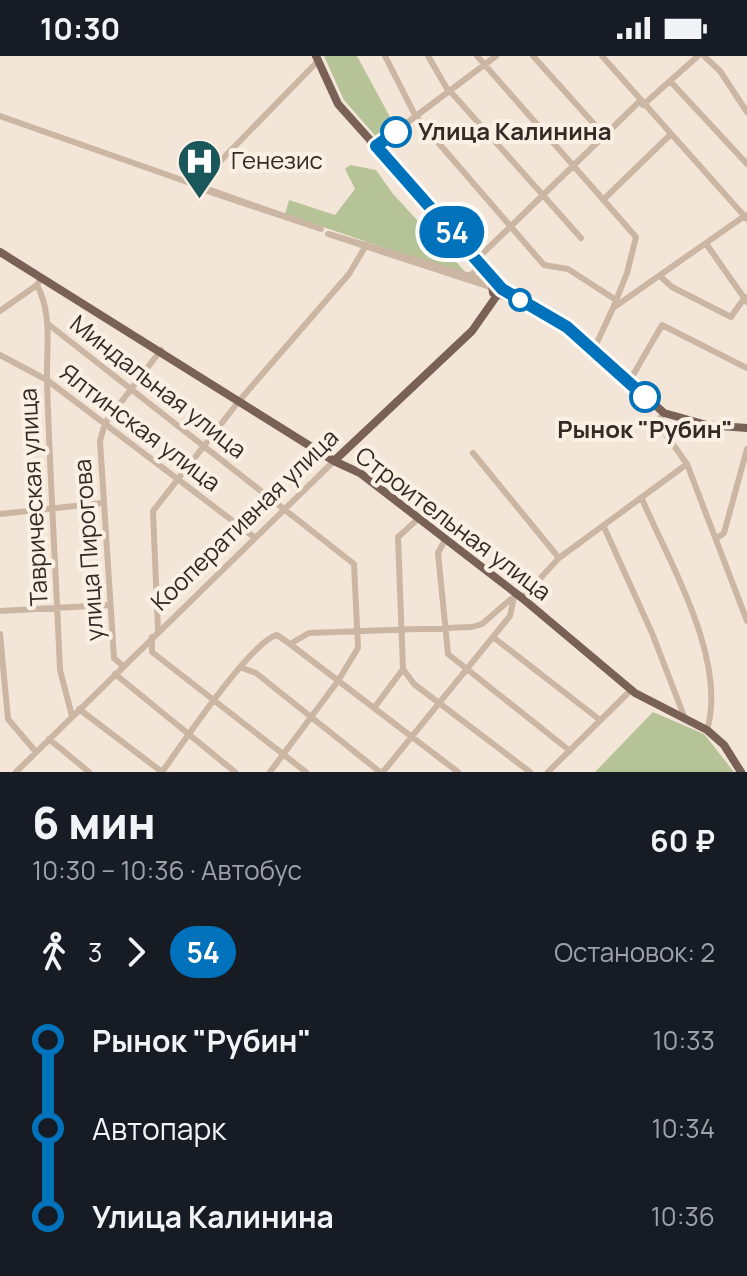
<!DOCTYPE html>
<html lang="ru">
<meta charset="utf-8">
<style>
:root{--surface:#171b24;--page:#20242c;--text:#f1f3f6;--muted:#9ea1a6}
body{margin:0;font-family:Manrope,sans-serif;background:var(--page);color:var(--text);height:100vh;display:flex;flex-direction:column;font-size:30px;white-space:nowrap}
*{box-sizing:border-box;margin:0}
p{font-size:26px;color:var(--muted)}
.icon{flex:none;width:44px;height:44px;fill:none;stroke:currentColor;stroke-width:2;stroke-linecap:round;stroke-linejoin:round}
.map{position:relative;height:716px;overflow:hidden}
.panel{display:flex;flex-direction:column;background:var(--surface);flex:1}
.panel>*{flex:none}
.badge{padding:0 16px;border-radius:26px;font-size:28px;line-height:52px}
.map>.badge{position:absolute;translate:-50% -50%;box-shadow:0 0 0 4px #fff}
.legs{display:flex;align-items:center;gap:12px;height:88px;padding:0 32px;font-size:26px}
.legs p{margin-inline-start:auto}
.headline{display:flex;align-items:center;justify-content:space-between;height:136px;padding:0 32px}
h1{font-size:44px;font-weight:800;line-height:60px}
ul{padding:0 32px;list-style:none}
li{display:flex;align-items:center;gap:28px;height:88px;font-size:30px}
li i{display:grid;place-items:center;width:12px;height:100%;margin:0 10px;background:currentColor}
li i::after{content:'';width:20px;height:20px;margin:-10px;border:6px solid;border-radius:50%;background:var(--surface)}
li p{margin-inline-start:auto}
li:first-child i{background:linear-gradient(#0000 50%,currentColor 0)}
li:last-child i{background:linear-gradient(currentColor 50%,#0000 0)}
.status{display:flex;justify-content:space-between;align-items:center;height:56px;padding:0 40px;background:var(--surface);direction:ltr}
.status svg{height:22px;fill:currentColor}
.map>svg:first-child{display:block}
.green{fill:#b5c397}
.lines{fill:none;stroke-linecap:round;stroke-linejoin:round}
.minor{stroke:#cbb5a3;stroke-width:6}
.major{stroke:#796156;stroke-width:8}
.line-1-casing{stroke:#fff;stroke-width:18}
.line-1{stroke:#0072bc;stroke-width:12}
.stop-1-dot{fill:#fff;stroke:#0072bc;stroke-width:4}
.labels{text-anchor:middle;stroke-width:8;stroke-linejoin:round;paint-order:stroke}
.stop-label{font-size:24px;font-weight:bold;fill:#362a26;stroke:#faf0e4;text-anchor:start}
.poi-label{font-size:24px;fill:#362a26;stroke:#faf0e4;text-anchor:start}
.street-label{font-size:24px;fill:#362a26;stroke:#faf0e4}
</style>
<div class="status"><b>10:30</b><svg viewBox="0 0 49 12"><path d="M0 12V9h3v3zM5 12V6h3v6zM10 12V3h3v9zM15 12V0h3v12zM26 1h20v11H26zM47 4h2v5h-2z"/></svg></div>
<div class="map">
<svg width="747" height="716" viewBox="0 0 747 716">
<rect width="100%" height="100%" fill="#f3e6d8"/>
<!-- green -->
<path class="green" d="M324,0H357L396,72L379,84L344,44Z
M350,109L376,114L393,138L470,221L285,158L289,144L335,159L355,133L345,113Z
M653,656L704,678L734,716H595Z"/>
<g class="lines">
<!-- minor -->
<path class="minor" d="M385,0L416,61L544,209L568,213L616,244
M428,0L449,36
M477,0L636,181L627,217L613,252
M533,0L603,78
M602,0L747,163
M704,0L720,15L747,56
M670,25L747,108
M450,35L581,182
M643,49L698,0
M0,60L321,173L201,133L198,128
M376,90L496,0
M198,128L318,5
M603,144L671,78
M707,189L747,246
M476,204L640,45
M661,221L672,231L731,261L745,241
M41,222L37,229C53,259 46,293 47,326C50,422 56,518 60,614L72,660
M466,223L481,210
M490,231L328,178L493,227
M0,255L37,229
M48,268L354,508L358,592L338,625L270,716
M594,293L613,252L746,159
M0,299L47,324L254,481
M629,326L662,269L747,312
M664,357L657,366L687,408L747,565
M473,397L559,502
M642,443C669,506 728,604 707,674
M0,458L103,447
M418,463L398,481L403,613L414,628L530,716
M604,471L652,577L684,660
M717,482L724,477L747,393
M445,484L438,497L448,598L570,695
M522,542L559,502L687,408
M0,555L109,549
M158,575L153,455L239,345L349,218L367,188
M0,578L8,663L36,696
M152,581V596L306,716
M493,581L600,664
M290,588L458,716
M123,610L114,602L100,385L105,367L161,294
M242,612L256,617L380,716
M115,618L235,716
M374,652L403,613
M79,653L162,716
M49,683L89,716
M16,716L334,405
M162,716C181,690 251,585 277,579L290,588L309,577L472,571L482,568L511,543
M383,716L510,560L514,541
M548,716L632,633"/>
<!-- major -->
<path class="major" d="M316,0L338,48L497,226
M0,196L334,405L360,417L522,542L635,637L707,674L724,689L741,716
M523,246L580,281L664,357L707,369L747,372
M334,405L472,275L498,238L501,235L499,226L492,228L493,237L498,238L525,247"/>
</g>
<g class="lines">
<defs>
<path id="line-1" d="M396,76L376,90L502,233L567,271L645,341"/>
</defs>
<!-- line-1 casing -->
<use href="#line-1" class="line-1-casing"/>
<!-- line-1 -->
<use href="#line-1" class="line-1"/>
</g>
<!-- icons -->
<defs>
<symbol id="hospital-pin" viewBox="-11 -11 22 30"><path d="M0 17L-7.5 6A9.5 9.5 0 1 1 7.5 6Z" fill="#19575a" stroke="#faf0e4"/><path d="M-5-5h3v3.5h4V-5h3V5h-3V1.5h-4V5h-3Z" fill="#fff"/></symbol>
</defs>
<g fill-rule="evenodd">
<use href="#hospital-pin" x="174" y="80" width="51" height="69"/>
</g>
<!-- markers -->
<g class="stop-1-dot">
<circle cx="396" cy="76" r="14"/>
<circle cx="520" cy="244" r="10"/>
<circle cx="645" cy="341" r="14"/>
</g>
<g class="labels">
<!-- stop labels -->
<g class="stop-label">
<text x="418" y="84">Улица Калинина</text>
<text x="645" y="382" text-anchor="middle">Рынок "Рубин"</text>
</g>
<!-- poi labels -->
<g class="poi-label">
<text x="231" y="113">Генезис</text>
</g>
<!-- street labels -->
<g class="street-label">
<text transform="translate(158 331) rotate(38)" y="8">Миндальная улица</text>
<text transform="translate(140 372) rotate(37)" y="8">Ялтинская улица</text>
<text transform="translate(34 441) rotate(-93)" y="8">Таврическая улица</text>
<text transform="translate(245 464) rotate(-44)" y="8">Кооперативная улица</text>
<text transform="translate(453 468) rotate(37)" y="8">Строительная улица</text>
<text transform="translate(89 494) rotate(-94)" y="8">улица Пирогова</text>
</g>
</g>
</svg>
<b class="badge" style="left:452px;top:176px;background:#0072bc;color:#fff">54</b>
</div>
<section class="panel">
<div class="headline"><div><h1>6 мин</h1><p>10:30 – 10:36 · Автобус</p></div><b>60 ₽</b></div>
<div class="legs"><svg class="icon" aria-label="walk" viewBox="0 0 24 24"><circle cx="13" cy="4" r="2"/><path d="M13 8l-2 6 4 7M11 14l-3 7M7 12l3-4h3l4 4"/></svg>3<svg class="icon" aria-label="forward" viewBox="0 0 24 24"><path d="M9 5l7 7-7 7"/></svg><b class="badge" style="background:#0072bc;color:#fff">54</b><p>Остановок: 2</p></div>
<ul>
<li><i style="color:#0072bc"></i><b>Рынок &quot;Рубин&quot;</b><p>10:33</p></li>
<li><i style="color:#0072bc"></i><span>Автопарк</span><p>10:34</p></li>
<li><i style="color:#0072bc"></i><b>Улица Калинина</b><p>10:36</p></li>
</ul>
</section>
